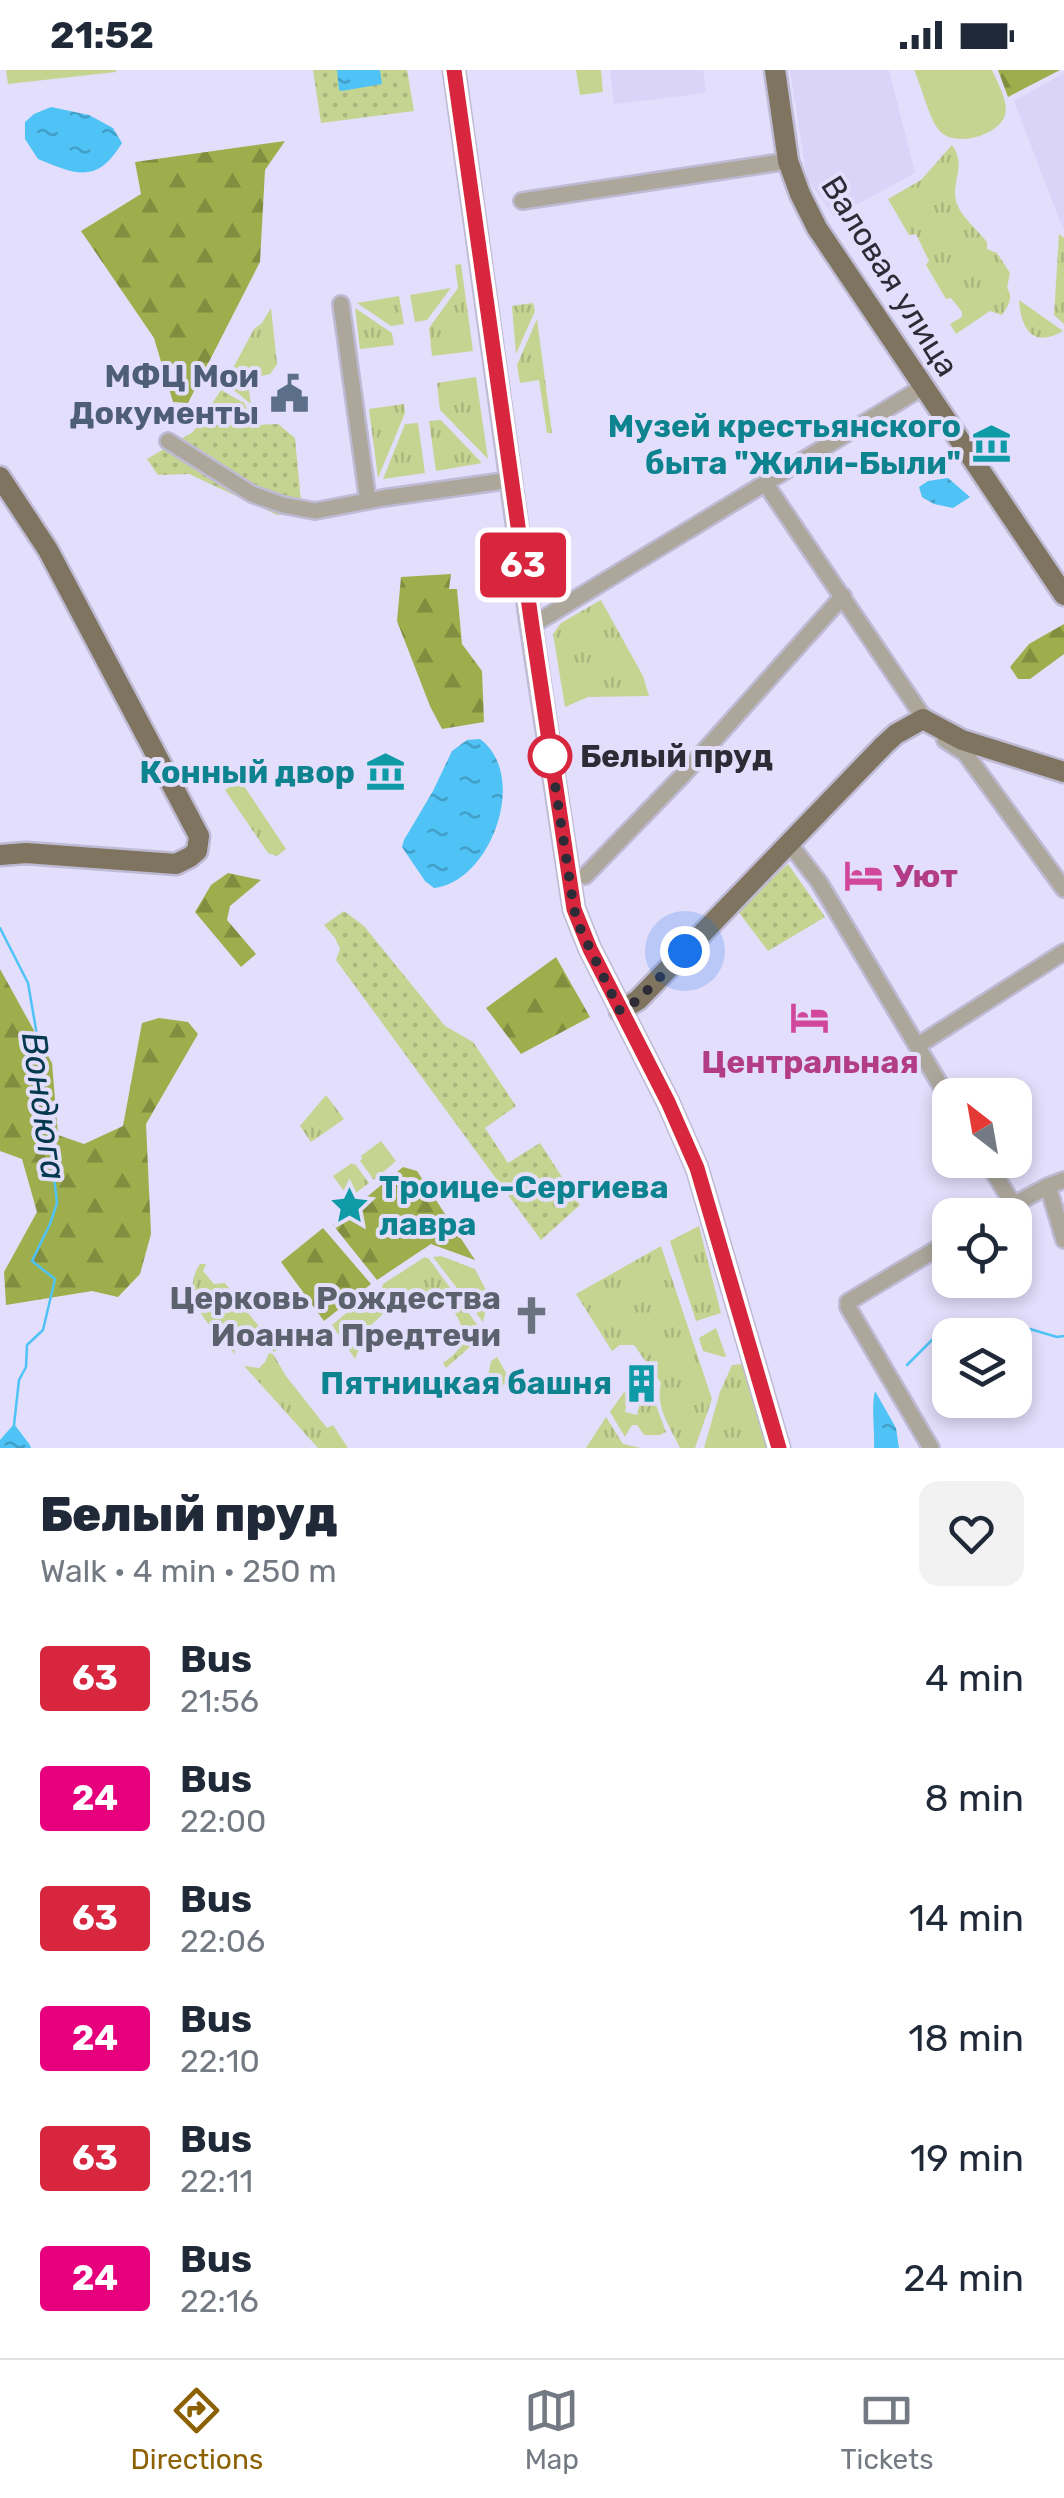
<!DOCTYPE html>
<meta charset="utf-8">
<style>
:root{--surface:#fff;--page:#f2f2f3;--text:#1f2937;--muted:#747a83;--line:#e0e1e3;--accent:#8c6103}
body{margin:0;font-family:Rubik,sans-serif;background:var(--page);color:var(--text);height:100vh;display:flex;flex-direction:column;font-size:38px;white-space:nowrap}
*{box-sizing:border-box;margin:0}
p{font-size:32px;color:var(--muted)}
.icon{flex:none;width:55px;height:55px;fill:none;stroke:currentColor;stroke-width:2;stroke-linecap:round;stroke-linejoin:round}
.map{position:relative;height:1378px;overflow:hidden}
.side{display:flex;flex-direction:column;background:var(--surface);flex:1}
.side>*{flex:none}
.badge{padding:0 20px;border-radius:8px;font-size:35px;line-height:65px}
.needle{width:65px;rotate:329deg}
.controls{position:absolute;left:932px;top:1008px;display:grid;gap:20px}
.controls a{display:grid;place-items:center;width:100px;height:100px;border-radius:20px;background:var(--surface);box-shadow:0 5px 15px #0003;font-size:50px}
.you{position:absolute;width:50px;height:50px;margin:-25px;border:8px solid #fff;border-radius:50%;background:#1a73e8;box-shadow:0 0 0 15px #1a73e833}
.map>.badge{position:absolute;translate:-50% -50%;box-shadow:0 0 0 5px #fff}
.round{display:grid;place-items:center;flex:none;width:105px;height:105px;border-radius:20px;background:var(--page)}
.headline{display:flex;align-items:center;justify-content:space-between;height:170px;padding:0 40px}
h1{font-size:48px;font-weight:800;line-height:75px}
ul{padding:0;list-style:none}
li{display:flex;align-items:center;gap:30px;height:120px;padding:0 40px}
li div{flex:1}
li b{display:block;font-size:38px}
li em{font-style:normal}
li .badge{min-width:110px;font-weight:700;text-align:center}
.status{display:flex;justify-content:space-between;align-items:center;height:70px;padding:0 50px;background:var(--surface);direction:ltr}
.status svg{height:28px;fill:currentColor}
.tab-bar{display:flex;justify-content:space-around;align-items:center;height:140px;border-top:2px solid var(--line);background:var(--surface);font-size:28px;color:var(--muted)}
.tab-bar a{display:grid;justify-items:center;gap:5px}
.tab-bar .active{color:var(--accent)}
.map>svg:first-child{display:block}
.built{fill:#d9d4f8}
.grass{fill:url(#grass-tufts)}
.forest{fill:url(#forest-firs)}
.park{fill:url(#park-dots)}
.garden{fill:#c6d492}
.water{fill:url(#water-ripples)}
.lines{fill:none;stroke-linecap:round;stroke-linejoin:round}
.stream{stroke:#4fc3f5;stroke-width:2.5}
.minor-casing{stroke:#bebad4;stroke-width:20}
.major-casing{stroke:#bebad4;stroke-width:25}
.minor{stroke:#aca69b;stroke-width:15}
.major{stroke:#7f745f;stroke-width:20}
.line-casing{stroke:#fff;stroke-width:22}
.line{stroke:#d7263d;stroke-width:15}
.walk{stroke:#2d2b36;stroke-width:10;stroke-dasharray:0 18}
.stop-dot{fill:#fff;stroke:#d7263d;stroke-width:5}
.labels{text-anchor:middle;stroke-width:8;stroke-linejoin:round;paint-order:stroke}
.street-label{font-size:32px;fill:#2d2b36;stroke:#e2defb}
.service-label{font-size:32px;font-weight:bold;fill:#4e5e75;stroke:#e2defb;text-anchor:end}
.culture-label{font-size:32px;font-weight:bold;fill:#0d838f;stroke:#e2defb;text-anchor:end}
.stop-label{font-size:32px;font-weight:bold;fill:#2d2b36;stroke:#e2defb;text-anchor:start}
.hotel-label{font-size:32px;font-weight:bold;fill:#b23c85;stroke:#e2defb;text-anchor:start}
.worship-label{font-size:32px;font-weight:bold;fill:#5b616d;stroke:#e2defb;text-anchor:end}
.water-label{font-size:35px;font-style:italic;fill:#053a4e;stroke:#e2defb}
</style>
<div class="status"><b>21:52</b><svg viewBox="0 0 49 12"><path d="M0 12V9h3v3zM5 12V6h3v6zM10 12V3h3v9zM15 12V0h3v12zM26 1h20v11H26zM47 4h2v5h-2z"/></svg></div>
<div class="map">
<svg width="1064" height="1378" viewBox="0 0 1064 1378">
<defs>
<pattern id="grass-tufts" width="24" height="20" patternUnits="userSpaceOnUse" patternTransform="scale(2.5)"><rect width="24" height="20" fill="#c6d492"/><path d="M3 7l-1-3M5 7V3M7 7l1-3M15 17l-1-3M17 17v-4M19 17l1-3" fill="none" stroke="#aab67e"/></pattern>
<pattern id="forest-firs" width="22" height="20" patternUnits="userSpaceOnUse" patternTransform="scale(2.5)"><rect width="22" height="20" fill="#9eae4c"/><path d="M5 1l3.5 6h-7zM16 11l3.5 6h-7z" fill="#818e40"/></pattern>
<pattern id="park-dots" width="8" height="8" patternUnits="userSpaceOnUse" patternTransform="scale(2.5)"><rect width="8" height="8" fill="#c6d492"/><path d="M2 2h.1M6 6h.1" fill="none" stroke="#aab67e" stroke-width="1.8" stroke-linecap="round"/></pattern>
<pattern id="water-ripples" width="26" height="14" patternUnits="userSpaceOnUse" patternTransform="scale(2.5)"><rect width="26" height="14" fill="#4fc3f5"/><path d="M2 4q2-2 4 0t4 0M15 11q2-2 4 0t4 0" fill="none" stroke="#429fc7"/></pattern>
</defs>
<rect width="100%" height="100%" fill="#e2defb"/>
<!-- built -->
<path class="built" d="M610,0H703L706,23L614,34Z
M790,0H889L915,103L834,147L807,109Z
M1064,3V158L1063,159L1014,31Z"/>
<!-- grass -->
<path class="grass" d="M952,75C967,96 951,111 956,131C960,146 978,160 987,172V179L997,183L1010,203L1007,218C1014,228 1008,236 1002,245L990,241L956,264L950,254L962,247V242L951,228L946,229L926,195L929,191L916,164L909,165L888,129L921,110Z
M1059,164L1064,168V254L1054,245Z
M461,194L473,281L432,286L429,258L458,218L455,195Z
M451,218L427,250L415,252L410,225Z
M399,226L404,254L391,256L357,233Z
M1019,230L1063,261C1032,279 1021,258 1019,230Z
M533,233L535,241L516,284L512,236Z
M271,238L277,294L270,304L247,309L251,334L225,313L254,259L262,253Z
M355,238L392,263L394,275L360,279Z
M537,249L552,363H547L539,310L520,313L517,295Z
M476,307L488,389L440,340L437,313Z
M404,334L405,343L378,408L369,339Z
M441,350L481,392L482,393L436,401L429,351Z
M418,353L425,403L383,409L405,354Z
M601,530L643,606L649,626L588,627L565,637L553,564L561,553Z
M240,710L286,779L277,786L268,783L225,720Z
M326,1025L344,1049L311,1072L300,1056Z
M381,1071L396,1091L374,1110L360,1091L362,1089L361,1086Z
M352,1093L353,1095L355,1094L369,1113L349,1128L333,1106Z
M699,1156L721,1243L696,1251L670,1171Z
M661,1176L712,1329L695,1378H680C670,1356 655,1338 661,1313L634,1275H620L612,1281L576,1224Z
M441,1186L475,1199L489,1226L483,1252L433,1187Z
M425,1187L429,1189L481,1260L480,1268L446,1298L443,1293C450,1288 458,1282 461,1274C468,1254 450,1234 435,1223L415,1224L398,1235H394L382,1217L383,1214Z
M200,1194H206L203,1201L214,1214L225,1213L277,1280L274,1282C268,1276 266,1266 259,1262C243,1254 232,1269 235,1284C214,1261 177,1228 200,1194Z
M374,1220L377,1221L388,1237L386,1241L367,1259L355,1289L332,1255Z
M716,1258L726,1286L724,1287L703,1281L699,1268Z
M269,1283L273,1284L286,1306L327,1358L333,1355L348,1378H318L244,1296L259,1298L265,1292Z
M497,1287L510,1310L509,1313L491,1318L487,1311L491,1291Z
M743,1294L767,1378H704L720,1322L732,1295Z
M624,1322L628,1325L625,1342L637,1345L640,1332L653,1327L666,1362L660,1365H644L637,1355H632L625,1367L610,1342Z
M606,1347L623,1374L641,1378H586Z"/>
<!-- forest -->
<path class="forest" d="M998,0H1060L1008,27Z
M285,71L265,100L260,192L188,333L173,332L154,268L81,161L141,124L135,92Z
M451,504L449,519H457L462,574L482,601L484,652L442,659L430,636L397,551L401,507Z
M1064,554V584L1030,609H1018L1010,597L1029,574Z
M228,803L261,810L230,836L227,850L256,884L241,897L195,842L211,815Z
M556,887L590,947L521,984L486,938Z
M0,899L52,993L58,1065L84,1074L123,1056L142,953L159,948L188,952L198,964L146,1054L151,1164L140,1204L118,1227L92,1221L6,1235L4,1202L37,1142L22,1089L0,1081Z
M403,1097L417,1101L475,1190L431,1174L377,1210L333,1155Z
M323,1158L371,1214L324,1251L281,1192Z"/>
<!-- park -->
<path class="park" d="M313,0H407L414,41L321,53Z
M221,320L244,333L255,355L278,354L295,368L302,443L277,445L189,404L158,405L147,389L193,362Z
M788,794L825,847L768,881L737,840Z
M344,841L364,856L445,956L473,972L516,1036L485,1058L508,1093L540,1073L580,1135L541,1170L336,890L340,879L335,868L324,855Z"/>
<!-- garden -->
<path class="garden" d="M6,0H116V2L8,14Z
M576,0H601L603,22L580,25Z
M914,0H992C997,12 1009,32 1005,45C999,66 952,79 938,59C929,47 921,15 914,0Z
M983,192L997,193L1000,196L998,227L996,230L980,228L981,195Z"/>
<!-- water -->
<path class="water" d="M337,0H380L382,14L342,21L339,20Z
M51,37L89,45L113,58L122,73C97,114 77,105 38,89L25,69V52L34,44Z
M948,408L970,427L953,438L934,434L922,427L919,417L928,411Z
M480,669C530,706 490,813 434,818L425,811L402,777L404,770L433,721L452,681L467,670Z
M875,1321L896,1358L899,1378H874C875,1360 871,1338 875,1321Z
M14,1354L30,1375L31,1378H0V1370Z"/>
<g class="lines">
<!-- stream -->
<path class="stream" d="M0,858L28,913L39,977L57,1133L50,1154L32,1191L55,1209L43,1260L27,1275L26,1297L19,1310L14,1355
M907,1295L936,1266L953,1260L978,1264L998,1258L1030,1259L1057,1267L1064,1266"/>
<defs>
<path id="minor" d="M522,131L788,91
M341,234L368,431
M168,371L252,424L283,435L315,441L383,428L511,410
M765,413L928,654
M531,556L923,317
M945,670L965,683L1064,819
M789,773L819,812L950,1031
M585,806L682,706L843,526
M917,976L1064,882
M986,1090L1013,1134
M1048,1116L1064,1170
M995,1145L1048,1116L1064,1110
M931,1378L848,1237V1232L950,1171"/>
<path id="major" d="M454,0L531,556L574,839L590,879L668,1032L697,1098L779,1378
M775,0L788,91L800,124L817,158L1064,525
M0,407L48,480L199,766L197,781L190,787L176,794L26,783L0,785
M620,941L638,930L884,675L896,664L923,649L962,670L1064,702"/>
</defs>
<!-- minor casing -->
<use href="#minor" class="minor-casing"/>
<!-- major casing -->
<use href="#major" class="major-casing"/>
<!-- minor -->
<use href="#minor" class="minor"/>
<!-- major -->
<use href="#major" class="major"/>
</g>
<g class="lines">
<defs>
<path id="line" d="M454,0L532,556L574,839L590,879L668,1032L697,1098L779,1378"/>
</defs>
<!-- line casing -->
<use href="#line" class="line-casing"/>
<!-- line -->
<use href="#line" class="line"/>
<!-- walk -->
<path class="walk" d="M550,686L549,675L574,839L579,856L620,941L638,930L685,881"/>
</g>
<!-- icons -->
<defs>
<symbol id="civic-bare" viewBox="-9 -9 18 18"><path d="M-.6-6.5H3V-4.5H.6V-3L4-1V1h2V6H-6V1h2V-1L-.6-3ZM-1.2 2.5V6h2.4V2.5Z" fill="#5c6f8a" stroke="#e2defb" stroke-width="2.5" paint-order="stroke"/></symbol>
<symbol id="museum-bare" viewBox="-9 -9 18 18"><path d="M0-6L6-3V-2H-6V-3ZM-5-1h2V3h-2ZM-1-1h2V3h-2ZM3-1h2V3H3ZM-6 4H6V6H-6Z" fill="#0f9aa8" stroke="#e2defb" stroke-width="2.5" paint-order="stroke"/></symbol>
<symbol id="hotel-bare" viewBox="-9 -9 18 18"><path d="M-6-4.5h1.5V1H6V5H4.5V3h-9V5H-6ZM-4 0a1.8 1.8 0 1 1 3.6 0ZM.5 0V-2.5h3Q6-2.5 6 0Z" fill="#d1479c" stroke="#e2defb" stroke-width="2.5" paint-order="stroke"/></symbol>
<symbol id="sight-bare" viewBox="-9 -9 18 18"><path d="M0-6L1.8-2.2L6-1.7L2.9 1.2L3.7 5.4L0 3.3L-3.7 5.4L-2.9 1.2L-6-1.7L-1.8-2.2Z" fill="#0f9aa8" stroke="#e2defb" stroke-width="2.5" paint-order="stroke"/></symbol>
<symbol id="church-bare" viewBox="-9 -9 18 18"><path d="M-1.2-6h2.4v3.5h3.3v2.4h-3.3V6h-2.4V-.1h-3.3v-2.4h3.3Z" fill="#6b7280" stroke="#e2defb" stroke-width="2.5" paint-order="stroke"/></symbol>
<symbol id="building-bare" viewBox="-9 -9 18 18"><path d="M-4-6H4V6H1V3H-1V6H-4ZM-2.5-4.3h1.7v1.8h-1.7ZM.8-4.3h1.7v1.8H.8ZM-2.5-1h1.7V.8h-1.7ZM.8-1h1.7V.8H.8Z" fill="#0f9aa8" stroke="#e2defb" stroke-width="2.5" paint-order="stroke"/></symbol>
</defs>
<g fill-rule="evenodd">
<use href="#civic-bare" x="262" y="296" width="55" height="55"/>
<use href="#museum-bare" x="964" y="346" width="55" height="55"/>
<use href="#museum-bare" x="358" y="674" width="55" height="55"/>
<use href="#hotel-bare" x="836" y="778" width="55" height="55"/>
<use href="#hotel-bare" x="782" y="920" width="55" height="55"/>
<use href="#sight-bare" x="322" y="1108" width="55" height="55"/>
<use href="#church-bare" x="504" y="1218" width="55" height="55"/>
<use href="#building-bare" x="614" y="1286" width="55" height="55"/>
</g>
<!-- markers -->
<circle class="stop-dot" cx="550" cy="686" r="20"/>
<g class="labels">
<!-- street labels -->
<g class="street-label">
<text transform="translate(890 206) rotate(58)" y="11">Валовая улица</text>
</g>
<!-- service labels -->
<g class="service-label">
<text x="259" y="317">МФЦ Мои<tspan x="259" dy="37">Документы</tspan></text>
</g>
<!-- culture labels -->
<g class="culture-label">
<text x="961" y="367">Музей крестьянского<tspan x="961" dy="37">быта "Жили-Были"</tspan></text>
<text x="355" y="713">Конный двор</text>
<text x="379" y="1128" text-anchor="start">Троице-Сергиева<tspan x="379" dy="37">лавра</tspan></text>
<text x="612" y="1324">Пятницкая башня</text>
</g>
<!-- stop labels -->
<g class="stop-label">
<text x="580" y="697">Белый пруд</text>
</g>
<!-- hotel labels -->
<g class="hotel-label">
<text x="893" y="817">Уют</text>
<text x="810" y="1003" text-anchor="middle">Центральная</text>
</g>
<!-- worship labels -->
<g class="worship-label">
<text x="501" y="1239">Церковь Рождества<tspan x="501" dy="37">Иоанна Предтечи</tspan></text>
</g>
<!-- water labels -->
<g class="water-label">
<text transform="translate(44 1036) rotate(82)" y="12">Вондюга</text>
</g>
</g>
</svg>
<div class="controls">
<a><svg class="needle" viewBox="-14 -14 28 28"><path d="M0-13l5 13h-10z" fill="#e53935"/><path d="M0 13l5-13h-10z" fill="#747a83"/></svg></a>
<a><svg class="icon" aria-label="locate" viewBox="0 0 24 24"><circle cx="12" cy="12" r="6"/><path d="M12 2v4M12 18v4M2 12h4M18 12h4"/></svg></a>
<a><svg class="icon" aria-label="layers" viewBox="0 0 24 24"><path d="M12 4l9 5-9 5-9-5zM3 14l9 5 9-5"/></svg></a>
</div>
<div class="you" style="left:685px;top:881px"></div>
<b class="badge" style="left:523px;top:495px;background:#d7263d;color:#fff">63</b>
</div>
<section class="side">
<div class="headline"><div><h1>Белый пруд</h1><p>Walk · 4 min · 250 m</p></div><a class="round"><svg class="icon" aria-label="heart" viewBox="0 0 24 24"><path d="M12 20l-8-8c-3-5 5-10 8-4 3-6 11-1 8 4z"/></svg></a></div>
<ul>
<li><span class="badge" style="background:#d7263d;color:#fff">63</span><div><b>Bus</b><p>21:56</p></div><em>4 min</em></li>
<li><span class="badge" style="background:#e6007e;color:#fff">24</span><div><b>Bus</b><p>22:00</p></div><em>8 min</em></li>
<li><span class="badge" style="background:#d7263d;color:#fff">63</span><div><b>Bus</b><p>22:06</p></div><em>14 min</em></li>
<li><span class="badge" style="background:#e6007e;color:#fff">24</span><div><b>Bus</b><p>22:10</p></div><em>18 min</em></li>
<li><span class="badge" style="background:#d7263d;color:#fff">63</span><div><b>Bus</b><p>22:11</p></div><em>19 min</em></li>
<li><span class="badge" style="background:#e6007e;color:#fff">24</span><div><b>Bus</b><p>22:16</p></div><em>24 min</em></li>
</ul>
</section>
<nav class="tab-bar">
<a class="active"><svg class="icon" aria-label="directions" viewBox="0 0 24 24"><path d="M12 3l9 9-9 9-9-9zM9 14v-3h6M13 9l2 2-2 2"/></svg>Directions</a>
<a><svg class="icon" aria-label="map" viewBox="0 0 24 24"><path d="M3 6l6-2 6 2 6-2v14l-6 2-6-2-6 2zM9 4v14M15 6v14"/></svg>Map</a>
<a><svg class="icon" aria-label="tickets" viewBox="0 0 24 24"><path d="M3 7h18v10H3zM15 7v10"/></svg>Tickets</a>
</nav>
